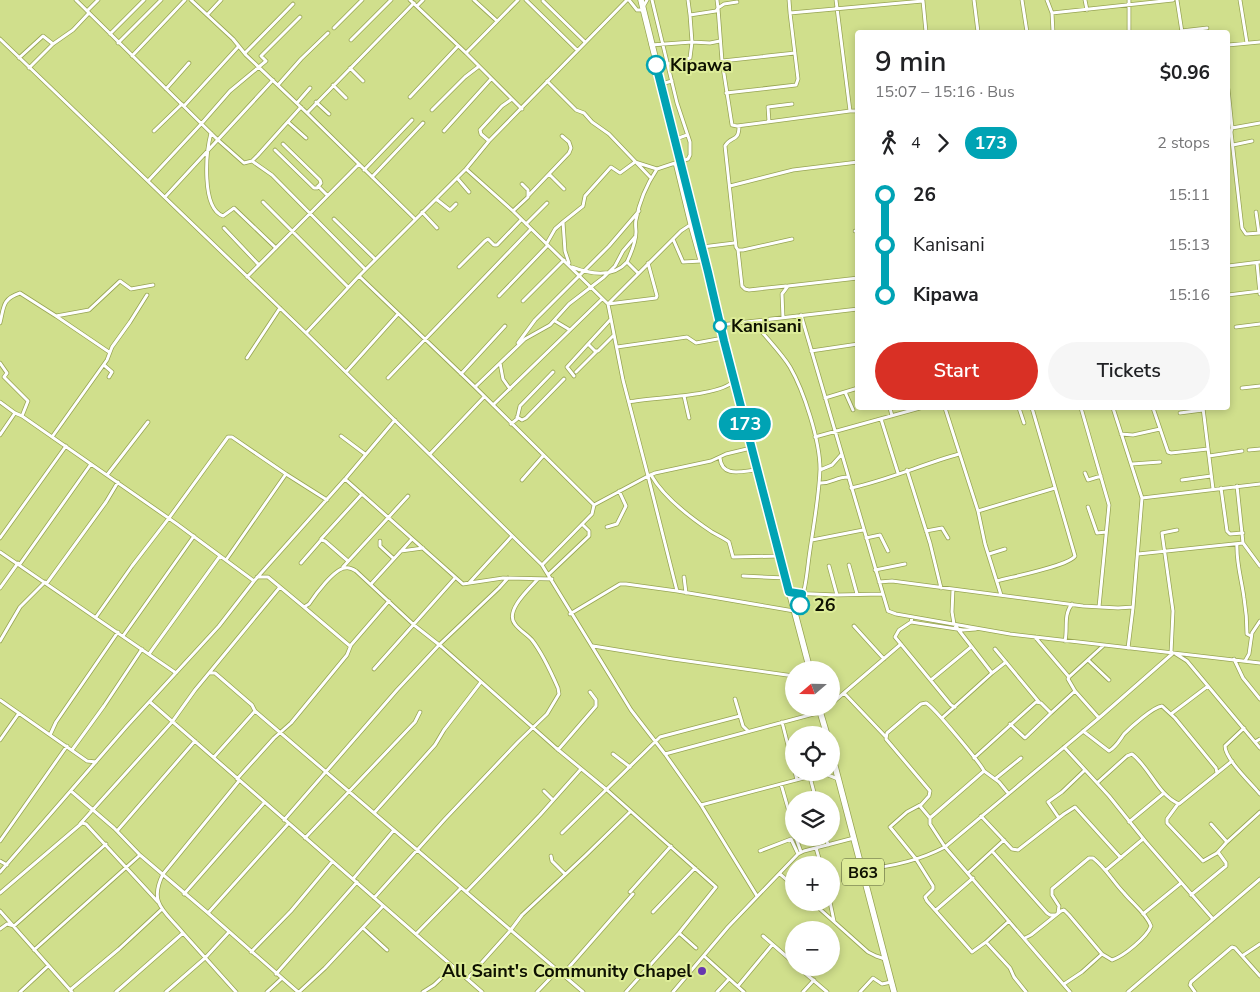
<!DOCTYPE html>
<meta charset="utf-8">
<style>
:root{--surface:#fff;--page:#f6f6f6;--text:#202124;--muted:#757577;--accent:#d93025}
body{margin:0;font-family:"Nunito Sans",sans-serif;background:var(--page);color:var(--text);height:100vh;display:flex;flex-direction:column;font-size:19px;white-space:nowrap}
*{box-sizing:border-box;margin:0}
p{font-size:16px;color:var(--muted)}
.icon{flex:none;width:28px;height:28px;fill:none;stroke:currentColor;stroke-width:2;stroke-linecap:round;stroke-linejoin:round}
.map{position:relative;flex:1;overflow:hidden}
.sheet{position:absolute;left:855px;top:30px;width:375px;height:380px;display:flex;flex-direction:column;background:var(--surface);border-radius:5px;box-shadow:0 2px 8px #0003}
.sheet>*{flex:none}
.badge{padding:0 10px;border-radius:16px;font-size:18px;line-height:32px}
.needle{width:32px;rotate:250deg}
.controls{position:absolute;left:785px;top:661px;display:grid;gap:10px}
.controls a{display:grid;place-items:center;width:55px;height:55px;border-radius:50%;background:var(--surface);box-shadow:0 2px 8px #0003;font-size:25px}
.map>.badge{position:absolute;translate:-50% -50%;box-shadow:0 0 0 2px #fff}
.legs{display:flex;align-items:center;gap:8px;height:55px;padding:0 20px;font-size:16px}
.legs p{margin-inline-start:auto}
.summary{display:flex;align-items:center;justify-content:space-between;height:85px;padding:0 20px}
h1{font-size:28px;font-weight:600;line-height:38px}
.cta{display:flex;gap:10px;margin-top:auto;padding:10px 20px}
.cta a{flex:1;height:58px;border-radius:30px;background:var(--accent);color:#fff;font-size:20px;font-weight:600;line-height:58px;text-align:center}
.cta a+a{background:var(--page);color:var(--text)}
ul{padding:0 20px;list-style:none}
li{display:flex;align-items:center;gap:18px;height:50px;font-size:19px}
li i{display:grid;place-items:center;width:8px;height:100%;margin:0 6px;background:currentColor}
li i::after{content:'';width:12px;height:12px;margin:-6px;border:4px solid;border-radius:50%;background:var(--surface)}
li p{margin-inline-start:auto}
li:first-child i{background:linear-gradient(#0000 50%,currentColor 0)}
li:last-child i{background:linear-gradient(currentColor 50%,#0000 0)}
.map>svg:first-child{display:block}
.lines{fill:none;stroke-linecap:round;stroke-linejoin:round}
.minor-casing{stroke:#97a453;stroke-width:4.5}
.trunk-casing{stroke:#97a453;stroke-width:7}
.minor{stroke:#fff;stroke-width:3}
.trunk{stroke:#fff;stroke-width:5.5}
.line-1-casing{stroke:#fff;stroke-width:11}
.line-1{stroke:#00a3b4;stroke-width:8}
.stop-1-dot{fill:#fff;stroke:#00a3b4;stroke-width:2.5}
.poi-dot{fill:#6737af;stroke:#ddec98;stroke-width:2}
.labels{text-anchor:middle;stroke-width:4;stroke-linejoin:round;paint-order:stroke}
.shield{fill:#ddec98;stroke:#4b522e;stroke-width:1}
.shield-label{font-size:16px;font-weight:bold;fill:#0d1000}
.stop-label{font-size:18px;font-weight:bold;fill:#0d1000;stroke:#ddec98;text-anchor:start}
.poi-label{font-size:18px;font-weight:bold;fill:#0d1000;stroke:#ddec98;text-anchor:end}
</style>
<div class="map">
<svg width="1260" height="992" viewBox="0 0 1260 992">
<rect width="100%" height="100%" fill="#d0df8c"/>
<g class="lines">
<defs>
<path id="minor" d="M76,0L218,140L244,163L252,161L258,155L301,107
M191,0L233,39L246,55L307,113L415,219
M410,0L466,53
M474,0L497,21
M518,0L466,53L522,109
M526,0L577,50
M629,0L637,10H643
M652,0L677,103L690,142V155L688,159L675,163
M688,0L690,15L716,11L718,8L717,0
M789,0L790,13L923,1L926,32
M836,0L850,111H858
M974,0L978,32
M1022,0L1027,32
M1047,0L1052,13L1053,32
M1085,0L1087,10
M1129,0V32
M1177,0L1182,32
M1240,0L1247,43
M543,1L585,42
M737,2L724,4L718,8L722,61L732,125L737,126L850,111
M417,6L423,0
M643,7L647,0
M87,11L98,0
M1052,13L1173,0
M207,15L221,0
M334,28L362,0
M1181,31L1207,28
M110,34L144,0
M0,39L306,333L542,565L631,710L665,754L701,805L757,896
M351,40L391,0
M118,43L161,0
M651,45L692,42L690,15
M1228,45L1260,42
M245,53L293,4
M132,56L185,0
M19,58L43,36L53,44
M722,61L795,53
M668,64L690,58L692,42L710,43L720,41
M29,68L53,44L73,30L89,13
M350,68L363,81
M547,81L576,110L584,113L592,122L609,134L651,178
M661,84L672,81
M278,85L301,59L328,33
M333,85L346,98
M166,89L189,63
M1228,89L1232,128
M726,93L796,85L798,79L790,13
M410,97L458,46
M316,102L329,114
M297,103L310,88
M184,106L238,47
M432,110L465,77L478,67
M307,113L414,3
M288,122L306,138
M769,122L768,107L792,104
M739,126C739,143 731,135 725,146L736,247L738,250H743L792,239
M154,131L182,104
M444,131L491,79
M1231,132L1242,228L1246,234L1260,233
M211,133C206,152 201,208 223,216L234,208L276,248
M1228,133L1231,132L1232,128L1260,123
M676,139L687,135
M489,141L481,134L480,130L502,106L512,99
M1233,145L1252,141
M275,150L314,188H317L321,183L320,180L283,144
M252,161L272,175L365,269
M466,169L513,211
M364,170L412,120
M549,174L564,189
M372,177L423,123
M457,178L469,192
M148,181L202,123L230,91L266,61L261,56L300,17
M522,184L528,190V197L513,211L608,304L623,380L648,476L594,505
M318,186L327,195
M730,186L793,170L858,162
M528,196L569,153L571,148L569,142L562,136
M165,197L273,80
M436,199L450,210L456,204
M263,202L348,287
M422,212L437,228
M1256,212L1259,233
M334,219L375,259
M563,222L565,251L569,263
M526,224L547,203
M224,228L259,265
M855,231H858
M673,239L683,262L702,261
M547,243L555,229L563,222L583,206L585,196L611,167L620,173L635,162L657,169L675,163L690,225L696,224
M702,247L734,243
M738,250L742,286L745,289L749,290L786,286
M1257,263L1260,294
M1228,266L1260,262
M459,267L485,241L488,239L494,245H497L521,220
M572,267C590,274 613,278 627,262
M638,273L627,262C631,253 636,243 636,232C636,228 635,224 636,220C639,203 647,184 657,169
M359,276L475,387L594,505L592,514L542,565
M247,277L359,164
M1228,295L1260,291
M499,296L548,245
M523,301L564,260
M608,304L681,231L690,225L700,261
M608,304L656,298L657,296L648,263
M801,315L888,611L896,614L1010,634L1260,663
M56,316L109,352
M783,318L782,294L788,286L858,278
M555,321L570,330
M0,323C4,307 2,299 20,293L56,316L89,310L120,281L131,289L153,285
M720,325L858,309
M1236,327L1260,324
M306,333L359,276L466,169L489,141L627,0
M518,343L535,320L609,246L639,211
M588,344L611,319
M617,347L687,337L696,343L723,338
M811,351L858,344
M247,358L280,308
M0,363L7,373L4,377L28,401L22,416
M500,363L503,379L510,389
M104,365L112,372L109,377
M346,372L398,314
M576,372L597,351
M461,374L505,326
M574,376L567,367L588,344L595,351H598L614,335
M388,378L531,229
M475,387L525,339L550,325L569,304L604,277L615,266L623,251L635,237
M1242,388L1260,386
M845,392L853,410
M684,396L689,418
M825,398L858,388
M0,402L15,413L22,416L177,524L254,581
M629,402C653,397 718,397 734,381
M493,405L602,299
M890,408L892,416
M945,408L978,511L985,544L1001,595
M1019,408L1024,423
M1081,408L1109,505L1099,607
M1113,408L1142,498
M1153,408L1168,452L1171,453L1208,449
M1203,408L1213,489
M1180,413L1203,410
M517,417L522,420L526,418L564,379
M881,419L898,473
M511,424L517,419L520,406L553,372
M1121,434L1133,435L1160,429
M0,435L15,413
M341,436L365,454
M52,437L107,360L112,347L130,322L147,295
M815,437L920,408
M751,448L726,454L711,461L655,473L648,476L677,591L794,611C805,603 807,571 809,557C813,528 819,498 820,469C820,441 804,391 790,367C780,351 765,337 754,322
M1249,450L1260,449
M430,454L484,397
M1209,456L1242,451
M720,458C722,478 742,471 756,470
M1132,464L1160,462
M820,470L832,465L841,455
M907,470L930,543L941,588
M1085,473L1088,480L1101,476
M107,475L148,422
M651,475C663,496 691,518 712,532C717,535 724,538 729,542L733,557L780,556
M346,478L395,420
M522,480L543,456
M1182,480L1211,476
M819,483C832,484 835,477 848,477
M851,488C888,480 923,464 959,454
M1221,488L1227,531L1230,534L1243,533
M1088,507L1097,533L1106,532
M978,511L1055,488
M607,527L617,524L626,506L619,491
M926,531L942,528L948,538
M0,538L66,446
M866,538L880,535L888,551
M321,539L362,494
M812,540L863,530
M380,541V546L393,558
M1243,543L1260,566
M1237,544C1236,563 1242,581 1244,598C1246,610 1247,622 1247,634L1251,636
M402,550L412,539
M0,552L176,673
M989,554L1005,549
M1138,554L1243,543L1237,486
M226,560L286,474L327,500
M301,563L321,540L325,541L348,561
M20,564L91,464
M849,565L857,594
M829,566L837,595
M343,567L408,496
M875,570L905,564
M549,574L589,536V531L582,524
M743,576L785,578
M257,577H268L304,607L309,604C315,595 334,569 345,568C349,567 353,569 356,571L414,625L442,647L556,748L607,790L716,887L679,933L626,992
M684,577L686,593
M997,581C1011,577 1069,566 1075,556L1032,408
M879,582L892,581L1083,606L1118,608L1133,607
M47,583L106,502L118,482
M469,583L512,536
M371,584L401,551L423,548
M0,588L18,563
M790,593L837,595L882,594
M304,607L350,646
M570,614L620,584H626L677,591
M96,617L132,566L169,518L228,437H232L286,474
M912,617L911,622L899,630L895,637L951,705L955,707
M911,622L963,630L976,629
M854,626L884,659
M123,636L194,536
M1035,637L1069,677
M0,641L20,607L45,582
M1065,641C1068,629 1063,615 1072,604
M593,646L673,659L794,676
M1128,648L1133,608L1142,498L1260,484
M995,649L1039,702
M1171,653L1173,611L1162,533L1177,530
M149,654L220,556
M1176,654L1187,661L1260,748
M1234,659L1243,678L1260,699
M1088,660L1109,680
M1245,661L1249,654L1252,633L1260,621
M374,669L455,578
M209,673H215L252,705L255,711L583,992
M992,673L1006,662
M931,680L971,647
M844,693L885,736
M735,699L743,726L748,731
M0,700L87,761L96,762
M150,702L482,992
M831,704L901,644
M1171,714L1208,686
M942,718L992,673L954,624L952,612L953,589
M1099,718L1075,691L1068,679L1069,677L1103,646
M782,722L794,769
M1010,724L1025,738L1051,713
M1244,728L1225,746C1225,759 1251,783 1260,794
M1083,731L1109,751C1116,747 1119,741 1124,734C1131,727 1153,707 1162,706L1175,718L1216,768L1217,773
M50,735L56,722L118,632
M0,740L19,713
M1255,742L1260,739
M1064,747L1109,796L1146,842L1213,919
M72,750L104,706L142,649
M558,750L596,706V700L590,692
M613,754L630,767
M665,754L821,712L827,708
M214,757L255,711
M974,758L1036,702L1041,703L1051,713L1075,691
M984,771L999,782L1008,793
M795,772L797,780
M810,777L816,800
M237,779L274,738L291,723L347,655L351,645L389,601
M995,779L1021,758
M1097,783L1127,756L1132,754C1150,768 1158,795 1179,804L1232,761
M781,784L794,829
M71,791L114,828L140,855L208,913L298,992
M544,791L553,800
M1178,804L1167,819V823L1203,861L1217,853L1226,843L1260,812
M701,805L823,773L838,779
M920,805L907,812L890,827L916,859L933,886V889L925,897L927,901L972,952L986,942L1009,921
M374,813L435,745L444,730L481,682
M981,816L1012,849L1018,850L1064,814L1075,807L1121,858
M930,818L984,771C981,764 933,706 926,703L921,704L887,733L886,739L930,791L929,796L920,806L930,818V824L945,847L1070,992
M1059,818L1048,802L1062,792L1085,770
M284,820L397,690L439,645L499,588L508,578
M1129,822L1164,793
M80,824L172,722L195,690L280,587
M1211,824L1227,842
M117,831L195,741
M562,833L660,737L740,716
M305,838L415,722L420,712
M796,838L801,852
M826,838L828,845
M0,841L67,746
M816,848L821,865
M760,851L791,839L798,854
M992,851L1047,913L1050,915H1055
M551,856L552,861L565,874
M0,861L7,865
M863,869C891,867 920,860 945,847L1099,718L1172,654
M1106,870L1143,839
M0,872L127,726L219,626L254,581L345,479L463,584L503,578L552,579
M968,873L1004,840
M780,874L794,886
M353,879L394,830
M466,892L540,815L581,769
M630,892L671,846
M0,893L82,823L86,824L158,902
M184,894L264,803
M1191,895L1226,866V863L1218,852
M374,898L445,819L518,742L547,714L559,694L558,688C551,672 543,654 532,640C527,634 520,631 515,624C504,611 530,588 538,579
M812,902L868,952L876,956L885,959
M830,902L834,921
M936,910L973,878
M0,911L72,992
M653,912L695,868
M208,913L288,824
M1058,913L1059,906L1052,895V889L1089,858H1093C1106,868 1113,882 1124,893C1133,904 1146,913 1151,926C1147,937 1124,956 1112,960L1102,954
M1143,914L1181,883
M363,928L387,950
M0,929L7,924L14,926L106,844
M183,933L236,992
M679,933L696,948
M416,934L461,888
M763,936L794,963
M1025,938L1031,935L1061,911L1064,910L1069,915L1102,954L1082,972L1064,984
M986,942L1010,968L1014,977L1026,992
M34,950L140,855
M251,952L291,911L332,862
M704,956L744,992
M1242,956L1260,944
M799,968L827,992
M276,974L357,882
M563,974L633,894
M467,979L510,931L522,915L586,855L630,812
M738,986L772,945
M70,990L119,949L162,909
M20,992L48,966
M116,992L183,933C165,911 148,904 163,874L239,781
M166,992L205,958L229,932
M267,992L281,979
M299,992L325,968L383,906
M423,992L434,985L453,967
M537,992L558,970
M673,992L728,927L798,854L804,851L854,838
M717,992L729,979
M803,992L814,980
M860,992L873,978L882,984L891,982
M1128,992L1260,879
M1195,992L1190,985L1191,982L1232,947L1235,948L1260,976"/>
<path id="trunk" d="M641,0L708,272L723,341L810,670
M819,708L827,735
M831,751L894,992"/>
</defs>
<!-- minor casing -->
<use href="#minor" class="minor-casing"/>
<!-- trunk casing -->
<use href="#trunk" class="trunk-casing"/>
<!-- minor -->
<use href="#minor" class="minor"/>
<!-- trunk -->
<use href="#trunk" class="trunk"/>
</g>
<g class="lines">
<defs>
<path id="line-1" d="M656,65L708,272L724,341L789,592L802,594L800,605"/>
</defs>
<!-- line-1 casing -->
<use href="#line-1" class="line-1-casing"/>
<!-- line-1 -->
<use href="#line-1" class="line-1"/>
</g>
<!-- markers -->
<g class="stop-1-dot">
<circle cx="656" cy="65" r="9"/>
<circle cx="720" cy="326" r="6"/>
<circle cx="800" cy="605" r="9"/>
</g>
<circle class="poi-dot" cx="702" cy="971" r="5"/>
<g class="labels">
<!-- shield labels -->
<rect class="shield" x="842" y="858.5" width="42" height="27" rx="4"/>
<g class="shield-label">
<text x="863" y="878">B63</text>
</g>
<!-- stop labels -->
<g class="stop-label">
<text x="670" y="71">Kipawa</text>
<text x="731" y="332">Kanisani</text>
<text x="814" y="611">26</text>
</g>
<!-- poi labels -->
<g class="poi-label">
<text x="692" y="977">All Saint's Community Chapel</text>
</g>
</g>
</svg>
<div class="controls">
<a><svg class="needle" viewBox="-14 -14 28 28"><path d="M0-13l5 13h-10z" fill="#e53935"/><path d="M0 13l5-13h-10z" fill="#757577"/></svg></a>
<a><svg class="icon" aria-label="locate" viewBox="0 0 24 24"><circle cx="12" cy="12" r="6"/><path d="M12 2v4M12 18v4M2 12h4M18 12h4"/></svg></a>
<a><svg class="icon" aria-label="layers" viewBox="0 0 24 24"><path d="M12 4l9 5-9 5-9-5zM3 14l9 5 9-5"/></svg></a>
<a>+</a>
<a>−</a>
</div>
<b class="badge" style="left:745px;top:424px;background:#00a3b4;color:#fff">173</b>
<section class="sheet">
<div class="summary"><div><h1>9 min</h1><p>15:07 – 15:16 · Bus</p></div><b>$0.96</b></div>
<div class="legs"><svg class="icon" aria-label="walk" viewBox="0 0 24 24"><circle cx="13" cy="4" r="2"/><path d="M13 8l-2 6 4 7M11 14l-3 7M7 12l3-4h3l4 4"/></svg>4<svg class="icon" aria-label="forward" viewBox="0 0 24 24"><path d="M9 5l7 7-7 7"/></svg><b class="badge" style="background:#00a3b4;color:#fff">173</b><p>2 stops</p></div>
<ul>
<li><i style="color:#00a3b4"></i><b>26</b><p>15:11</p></li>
<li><i style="color:#00a3b4"></i><span>Kanisani</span><p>15:13</p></li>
<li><i style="color:#00a3b4"></i><b>Kipawa</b><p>15:16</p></li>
</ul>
<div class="cta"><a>Start</a><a>Tickets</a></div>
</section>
</div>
